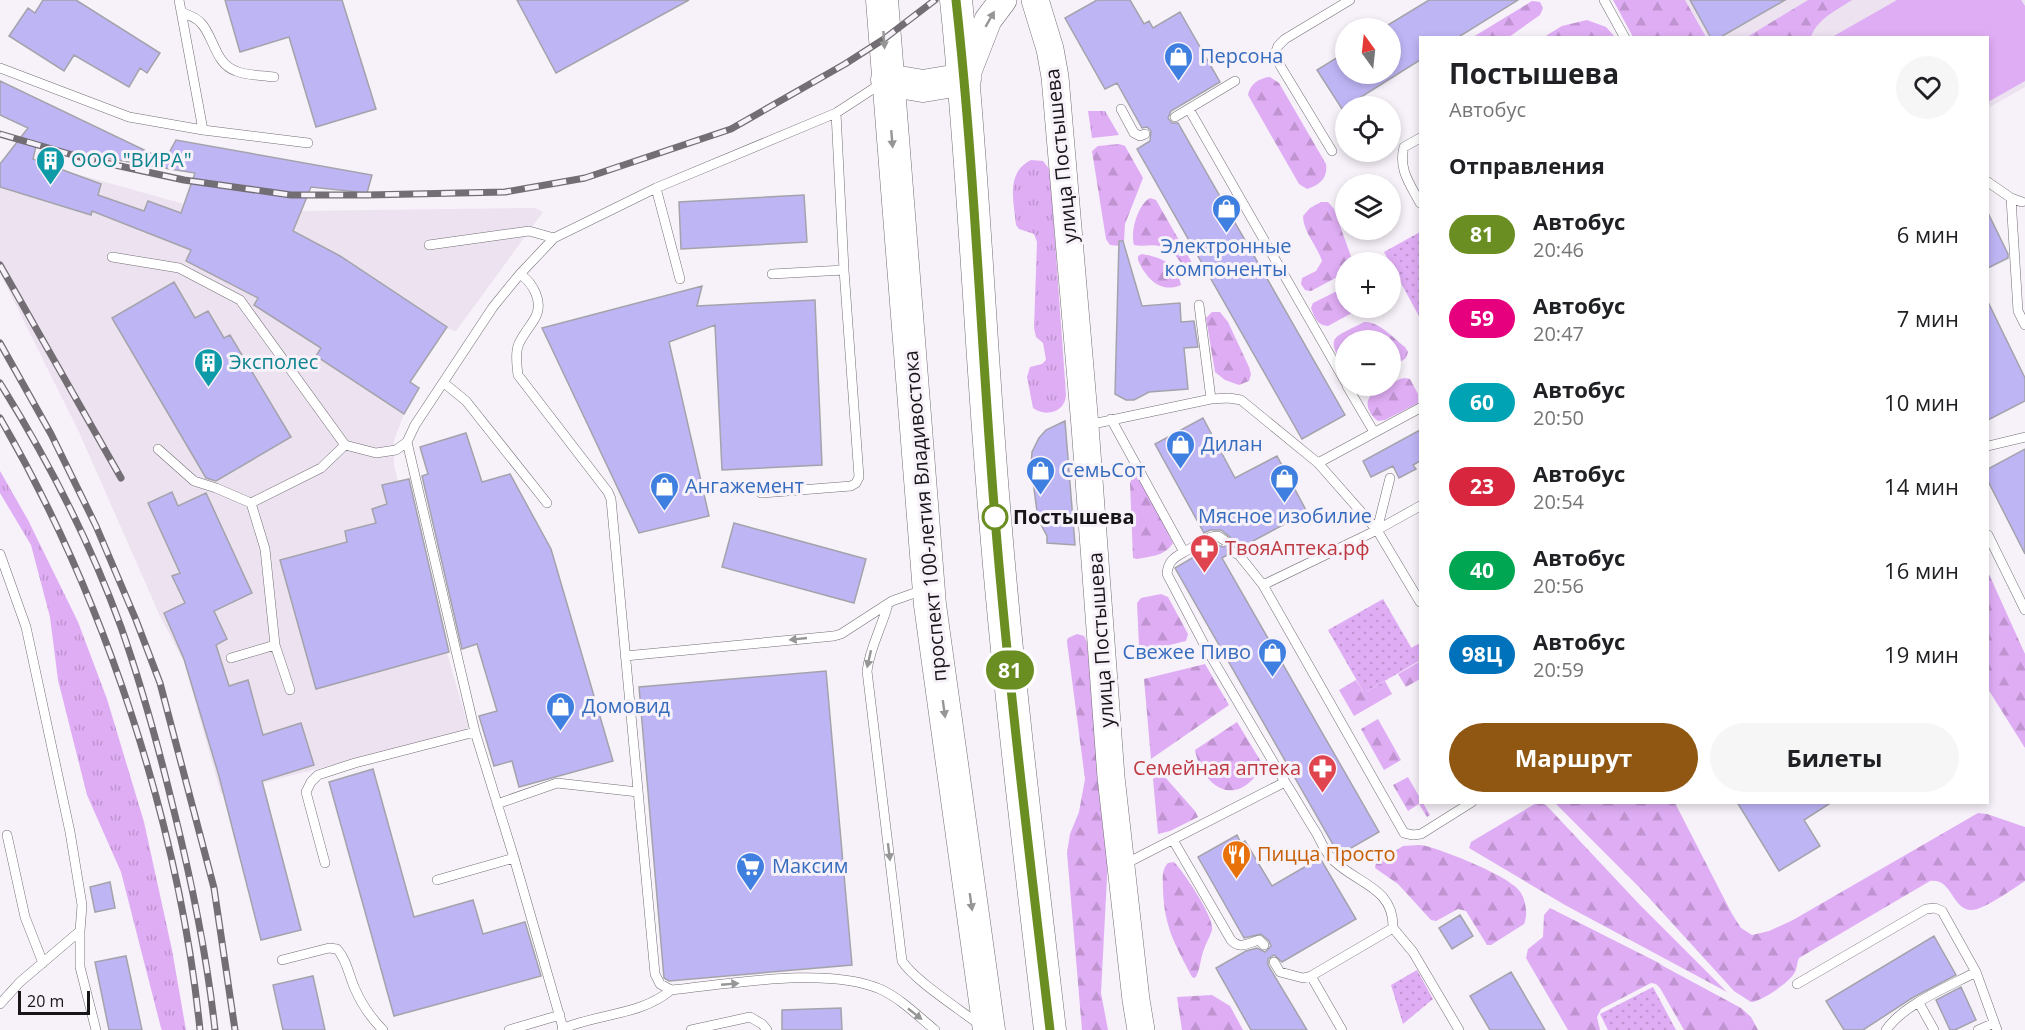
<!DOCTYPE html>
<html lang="ru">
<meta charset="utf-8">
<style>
:root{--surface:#fff;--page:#f6f6f6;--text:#202124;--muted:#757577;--accent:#905712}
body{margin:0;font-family:"Open Sans",sans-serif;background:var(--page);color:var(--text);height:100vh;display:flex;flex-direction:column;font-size:22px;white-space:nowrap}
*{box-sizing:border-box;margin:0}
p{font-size:20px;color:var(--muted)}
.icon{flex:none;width:33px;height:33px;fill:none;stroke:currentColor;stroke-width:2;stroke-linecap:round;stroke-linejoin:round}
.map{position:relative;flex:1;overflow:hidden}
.details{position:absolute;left:1419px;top:36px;width:570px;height:768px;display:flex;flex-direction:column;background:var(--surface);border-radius:0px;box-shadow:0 3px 9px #0003}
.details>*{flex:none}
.badge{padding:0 12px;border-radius:20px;font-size:21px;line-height:39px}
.needle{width:39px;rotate:345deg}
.buttons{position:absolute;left:1335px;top:18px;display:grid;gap:12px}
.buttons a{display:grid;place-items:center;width:66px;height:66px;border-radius:50%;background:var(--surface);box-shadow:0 3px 9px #0003;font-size:30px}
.scale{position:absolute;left:18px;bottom:15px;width:72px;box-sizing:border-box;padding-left:6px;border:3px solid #171517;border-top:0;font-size:16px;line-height:21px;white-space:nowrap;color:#171517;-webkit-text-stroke:4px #f7f1f9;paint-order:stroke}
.map>.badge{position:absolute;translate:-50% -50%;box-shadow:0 0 0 3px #fff}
h2{padding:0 30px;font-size:22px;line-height:54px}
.round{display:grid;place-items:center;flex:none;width:63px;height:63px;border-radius:32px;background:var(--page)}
.overview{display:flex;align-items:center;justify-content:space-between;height:102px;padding:0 30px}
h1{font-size:28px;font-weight:700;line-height:45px}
.primary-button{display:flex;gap:12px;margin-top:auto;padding:12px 30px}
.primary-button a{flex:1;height:69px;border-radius:36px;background:var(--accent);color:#fff;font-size:24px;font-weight:700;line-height:69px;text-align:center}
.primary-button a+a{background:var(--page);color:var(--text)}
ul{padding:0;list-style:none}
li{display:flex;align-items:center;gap:18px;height:84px;padding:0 30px}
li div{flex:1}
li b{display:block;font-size:22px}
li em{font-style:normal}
li .badge{min-width:66px;font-weight:700;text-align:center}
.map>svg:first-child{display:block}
.built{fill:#ece2f0}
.grass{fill:url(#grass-tufts)}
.forest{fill:url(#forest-firs)}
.park{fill:url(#park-dots)}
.pitch{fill:#dfadf4}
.building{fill:#beb5f5;stroke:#a4a3ab;stroke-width:1.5;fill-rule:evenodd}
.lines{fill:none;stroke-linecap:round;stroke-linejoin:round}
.service-casing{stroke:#736e75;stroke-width:10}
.secondary-casing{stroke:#736e75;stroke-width:28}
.trunk-casing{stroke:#736e75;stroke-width:33}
.service{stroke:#fff;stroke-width:9}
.secondary{stroke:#fff;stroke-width:27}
.trunk{stroke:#fff;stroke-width:32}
.rail-casing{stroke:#726e73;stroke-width:7}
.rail{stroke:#f7f1f9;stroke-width:4.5;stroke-dasharray:14;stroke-linecap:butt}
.oneway{fill:#979697}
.line-casing{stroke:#fff;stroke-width:14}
.line{stroke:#6b8e23;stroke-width:9}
.stop-dot{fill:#fff;stroke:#6b8e23;stroke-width:3}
.labels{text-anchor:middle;stroke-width:6;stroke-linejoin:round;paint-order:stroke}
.shop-label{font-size:20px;fill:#366cbe;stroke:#f7f1f9;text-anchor:start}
.street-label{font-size:20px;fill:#171517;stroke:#f7f1f9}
.culture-label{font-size:20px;fill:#0d838f;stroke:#f7f1f9;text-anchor:start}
.stop-label{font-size:20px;font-weight:bold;fill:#171517;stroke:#f7f1f9;text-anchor:start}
.health-label{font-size:20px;fill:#be3a42;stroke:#f7f1f9;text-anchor:start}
.food-label{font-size:20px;fill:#c56008;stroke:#f7f1f9;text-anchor:start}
</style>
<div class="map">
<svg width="2025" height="1030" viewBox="0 0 2025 1030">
<defs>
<pattern id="grass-tufts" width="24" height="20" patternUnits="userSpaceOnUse" patternTransform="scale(1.5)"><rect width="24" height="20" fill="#dfadf4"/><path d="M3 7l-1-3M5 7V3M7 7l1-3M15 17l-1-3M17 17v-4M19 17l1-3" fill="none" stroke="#bf94d0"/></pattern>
<pattern id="forest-firs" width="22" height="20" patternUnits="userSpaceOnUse" patternTransform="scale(1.5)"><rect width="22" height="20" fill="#dfadf4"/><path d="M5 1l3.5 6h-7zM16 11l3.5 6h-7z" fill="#bf94d0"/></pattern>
<pattern id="park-dots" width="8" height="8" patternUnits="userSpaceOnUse" patternTransform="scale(1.5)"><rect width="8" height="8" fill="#dfadf4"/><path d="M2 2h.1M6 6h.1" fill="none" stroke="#bf94d0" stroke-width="1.8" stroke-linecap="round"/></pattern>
</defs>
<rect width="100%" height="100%" fill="#f7f1f9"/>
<!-- built -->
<path class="built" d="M1642,0H2025V87L1988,108V38L1664,37Z
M8,155L184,204L300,211L534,208L543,212L456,331L446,328L410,381L420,388L404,414L394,440V465L400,491L469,729L221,794L184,662L160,616L79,432L0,273V164Z"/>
<!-- grass -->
<path class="grass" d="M1088,111H1105L1119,135L1092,138Z
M1031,160L1043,161L1050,170L1066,395C1065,413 1045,417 1033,408L1027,377L1030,367L1042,364L1046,360L1043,343L1036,337L1034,328L1037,242L1034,234L1019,229L1016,225C1014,202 1005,173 1031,160Z
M0,471L28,520L78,622L107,699L144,822L172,950L186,1030H162L161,1028L121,872L87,795L58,680L50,617L31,545L0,493Z"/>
<!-- forest -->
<path class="forest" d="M1613,0H1685L1706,37H1633Z
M1808,0H1852C1837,10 1817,19 1811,37H1747Z
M1532,1L1540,2L1543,8L1540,15L1509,37H1473Z
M1587,20L1606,27L1615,37H1544L1562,26Z
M1270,77L1279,83L1326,164C1328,178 1320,185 1307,189L1299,184L1248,95C1250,84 1259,78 1270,77Z
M1119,144L1125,146L1143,178L1125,224L1124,241L1121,246L1110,245L1106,239L1092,151L1098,146Z
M1150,198L1156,200L1191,261L1195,274L1192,277H1189C1183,265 1174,249 1159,246C1151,244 1143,247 1134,245C1130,232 1138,204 1150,198Z
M1321,202H1328L1334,209L1353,262H1346L1345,273L1311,291L1305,290L1301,284L1302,278L1316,271L1322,261C1317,245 1303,232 1303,216L1310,208Z
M1142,254C1161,257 1177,264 1181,285C1160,294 1146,278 1138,260V256Z
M1345,287L1346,308H1361L1328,326C1318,326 1314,317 1311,308L1313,303Z
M1212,312H1220L1228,322L1249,367L1251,374L1249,381L1239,385L1225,380L1215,372L1206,318Z
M1364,322C1379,321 1393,338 1405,347L1408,352L1406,358L1391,368L1390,340H1346L1345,371C1326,335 1330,340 1364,322Z
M1405,378L1410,379L1418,394V403L1385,420L1378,421C1374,418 1371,415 1369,410C1361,392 1389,385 1400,379Z
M1134,473L1143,483L1173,543C1165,556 1152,556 1137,559L1133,558L1130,483Z
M1988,572L2025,654V748L1988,689Z
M1161,594L1168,597L1188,634L1186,641L1145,651L1139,646L1137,603L1141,598Z
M1077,634L1084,636L1087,642L1108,858L1101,993L1108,1030H1082L1067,853L1070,834L1079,812L1085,779L1067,642L1068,638Z
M1420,643V679L1406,687L1398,674L1419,662L1411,648Z
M1205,664L1229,705L1151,759L1144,679Z
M1356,680L1364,693L1385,681L1392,694L1354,716L1339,690Z
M1378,719L1401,760L1384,770L1361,729Z
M1237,722L1263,765C1261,772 1257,775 1252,780C1226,806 1200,778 1195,750Z
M1159,775L1164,776L1195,811L1198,817L1170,831L1158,834L1153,779Z
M1408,777L1420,798V802L1423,803L1430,815L1427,817L1419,804L1408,811L1393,785Z
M1538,802L1546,805L1639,904L1727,992L1565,905L1469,848L1471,842Z
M1555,803H1675L1732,914L1741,928L1752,935L1769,931L1793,920L1978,813L1987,814L2025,827V881C2014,888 1981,912 1970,910C1952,908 1951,877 1930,881L1799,958C1797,962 1797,968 1795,972C1790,982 1761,1002 1751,1002L1734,991L1641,889Z
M1403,846C1411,846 1419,844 1426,846C1445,851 1513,877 1521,893C1526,902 1528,915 1524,924L1491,945H1487L1466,911L1458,909L1436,921L1431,920L1398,884L1375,868L1376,863Z
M1174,862C1183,871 1215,918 1212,930C1210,937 1205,945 1203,952C1200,961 1200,971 1195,978L1192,977C1175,944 1164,927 1163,889C1163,880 1161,870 1168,863Z
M1550,908L1659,963L1663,966L1741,1008L1751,1017L1758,1030H1684L1660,988L1656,984L1651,983L1601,1009L1597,1017L1600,1030H1568L1526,958L1528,949L1543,937L1544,915Z
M1212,995L1230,1006L1243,1030H1182L1177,997Z"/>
<!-- park -->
<path class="park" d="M1420,232V318L1384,252Z
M1383,599L1419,661L1364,693L1328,630Z
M1417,970L1433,999L1403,1024L1391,985Z
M1653,987L1676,1030H1608L1600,1014Z"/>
<!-- pitch -->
<path class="pitch" d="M1897,0H2021L2025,6V81L1988,102V38L1832,37Z"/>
<!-- building -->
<path class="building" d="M43,0H76L160,53L147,73L140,68L129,87L74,55L64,71L9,36L28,8L35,13Z
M225,0H342L376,109L316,127L289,37L240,52Z
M517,0H689L556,73Z
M1097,0H1130L1144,24L1149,21L1153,28L1180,12L1220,82L1171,111L1168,118L1172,123H1178L1345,415L1302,439L1137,149L1150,141L1151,131L1147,127L1142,128L1117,83L1105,89L1065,18Z
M1429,0H1518L1457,38H1420V60L1342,109L1317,70L1346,52V74H1390V28H1383Z
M1690,0H1785L1719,38H1711Z
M0,81L165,160L176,140L372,175L367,193L311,187L293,231L340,256L447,327L410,382L419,388L404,414L316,356L321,348L254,305L258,298L186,261L191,250L92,211L91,215L0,187V164L28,128L0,115ZM36,146L170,169L195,173L181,213L148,201L144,211L98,195L101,184L33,159Z
M804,195L807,242L681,249L679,202Z
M1988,213L2008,254V258L1988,268Z
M1119,241H1123L1142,306L1180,303L1181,322L1194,321L1198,347L1184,348L1188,389L1149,392L1134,400H1126L1115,394Z
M174,282L195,318L208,311L224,338L230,335L291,437L216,481L206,478L112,318Z
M702,286L697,306L815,300L822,465L722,470L715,325L669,342L709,516L639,533L542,328Z
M1988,302L2025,378V401L1988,420Z
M1203,418L1235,478L1277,456L1307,512L1240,548L1230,546L1227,550V555L1222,558L1379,832L1339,855L1175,568L1211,547L1210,545L1213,544L1224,547L1231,541L1230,537L1221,530H1210L1204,533L1155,444Z
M1065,421L1075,545L1047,543V536L1038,519L1031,466L1032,452L1039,438L1046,430Z
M1420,430V461L1413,465L1416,469L1399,478L1393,466L1371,477L1363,461Z
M466,433L482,482L510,474L551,549L613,761L519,787L512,761L494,766L479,716L497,711L477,644L462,649L422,476L428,474L420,447Z
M2025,449V554L1988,481V469Z
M409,479L449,652L316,689L280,560L347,542L345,531L376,523L372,509L387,504L382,485Z
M172,492L178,506L206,493L252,593L214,611L227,639L216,645L229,686L248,680L263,735L301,723L314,765L262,781L301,930L261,940L219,776L184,659L164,613L185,603L172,576L180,573L148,503Z
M734,523L866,559L854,603L722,567Z
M826,671L852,965L669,981L664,978L639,687Z
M373,769L414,917L473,900L483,934L525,922L541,976L394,1016L329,782Z
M1737,802H1832L1804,820L1820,846L1779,871Z
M1237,835L1241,843L1245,841L1272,886L1320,858L1356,919L1282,962L1274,955L1268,959V965L1307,1030H1251L1216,968L1246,951L1257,948L1265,952L1271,946L1269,941L1261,934L1244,938L1198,857Z
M110,882L115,908L95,912L90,887Z
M1460,915L1473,936L1452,949L1439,928Z
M1934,936L1956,975L1912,998L1863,1030H1844L1826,1001Z
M126,956L142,1030H109L95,962Z
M1511,972L1545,1030H1490L1470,996Z
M313,976L325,1030H283L273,985Z
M1961,987L1976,1020L1955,1030H1950L1936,1000Z
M841,1008L842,1030H782V1010Z"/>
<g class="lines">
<defs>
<path id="service" d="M179,0L203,130
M1604,0L1625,38
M181,12C188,15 196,17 201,23C214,37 215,64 236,71C248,76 262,75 274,77
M0,68L129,117L203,130L308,143
M882,83L836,113L656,188L554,238L520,274C533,283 544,302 535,318C530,327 521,337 518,346C515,355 517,366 518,375L608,492L611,499L655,974L660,984L671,990C730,984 827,966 880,989C900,998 918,1016 935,1030
M1121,109L1134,133L1140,136L1145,134
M1189,109L1346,383
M1175,117L1235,81
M1420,138L1404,147C1398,169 1410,184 1420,203
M1332,151L1281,67L1275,54L1278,46L1285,39L1350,0
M1988,182L2011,198L2022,202
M656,188L680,279
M2011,198L2018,311L2025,325
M429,245L529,231L554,238
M112,257L179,268L240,300L345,445L376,453L396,450L407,442L415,425L493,307L520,274
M772,274L844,270
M1199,305L1211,399
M444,383L466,401L547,503
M1347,386L1374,432
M1111,419L1184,552L1211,537L1218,536L1224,540
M1088,425L1211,399L1229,398L1241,400L1318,463L1420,408
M407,442L475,732L514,858L563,1028L568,1030
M1988,446L2025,437
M158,449L194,481L216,488L251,503
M1318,463L1377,530L1420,602
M761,493L851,486L856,483L859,477L844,270L836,113
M1420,506L1377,530L1263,585L1404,833L1413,835L1421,834L1472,802
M1377,530L1390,478
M1988,535L2025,610
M1184,552C1173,558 1168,562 1167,574L1206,648L1285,782
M1233,552L1239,555L1263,585
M0,554L26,627L70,832L82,905L80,931L20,982L0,1004
M888,604C882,627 870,647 867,671L902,961C915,981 961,1010 981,1026
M275,645L290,690
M625,656L834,636L841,634L892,601L923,590
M231,658L275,645L265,549L251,503L321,468L345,445
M497,804L557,783L638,792
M7,835L25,917L43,963
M1173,840L1231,940C1240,950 1248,943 1259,940L1264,945
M325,863L306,792L311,782L318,775L355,763L475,732
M1125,864L1285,782C1296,799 1306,817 1317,834C1321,842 1325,851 1331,858C1355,884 1394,886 1393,928L1311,976L1342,1030
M437,880L514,858
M1393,928L1413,952L1459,1030
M80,931V967L96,1030
M282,960L329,948L337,949C347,960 349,976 355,989C362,1005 371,1018 383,1030
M1274,962L1280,972L1303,978L1311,976
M1976,972L1997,1030
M1797,984L1926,909L1935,908L1942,911L1976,972C1948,987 1904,1004 1886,1030
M1919,1003L1934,1030
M562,1029C598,1013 640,1016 671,990
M509,1030L560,1015
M691,1030L750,1017L762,1024L767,1030
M1978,1030L1994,1023"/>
<path id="secondary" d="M1035,0L1050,49L1055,77L1085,426L1111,777L1136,1000L1141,1030
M965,79L988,20L1003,0"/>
<path id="trunk" d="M882,0L930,605L989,1030
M956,0C974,172 980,346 995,518C1009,689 1030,860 1050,1030
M887,80L923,86L965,79"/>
</defs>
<!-- service casing -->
<use href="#service" class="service-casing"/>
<!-- secondary casing -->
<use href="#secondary" class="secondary-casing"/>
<!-- trunk casing -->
<use href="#trunk" class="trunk-casing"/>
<!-- service -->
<use href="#service" class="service"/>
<!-- secondary -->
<use href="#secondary" class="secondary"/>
<!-- trunk -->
<use href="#trunk" class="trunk"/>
<defs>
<path id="rail" d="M0,134L83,158L184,180L291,195H367L505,192L585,178L731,129L845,64L884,39L935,0
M0,265L121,478
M0,343L51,434L96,526L136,620L160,683L214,888L235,1030
M0,383C48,460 90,542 121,627C142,687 159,749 174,811C192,883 207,956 215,1030
M0,418C104,597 179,823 200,1030"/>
</defs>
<!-- rail casing -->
<use href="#rail" class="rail-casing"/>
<!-- rail -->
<use href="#rail" class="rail"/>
</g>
<!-- one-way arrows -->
<defs><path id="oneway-solid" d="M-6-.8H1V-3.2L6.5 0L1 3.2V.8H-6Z" transform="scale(1.5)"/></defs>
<g class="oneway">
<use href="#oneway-solid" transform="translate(990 19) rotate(-60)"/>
<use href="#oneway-solid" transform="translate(884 40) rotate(86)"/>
<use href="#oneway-solid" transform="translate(892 139) rotate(85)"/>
<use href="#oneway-solid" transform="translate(798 639) rotate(174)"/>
<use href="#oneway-solid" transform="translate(869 659) rotate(103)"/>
<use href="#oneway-solid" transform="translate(944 709) rotate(82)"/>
<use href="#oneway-solid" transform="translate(889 852) rotate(83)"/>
<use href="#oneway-solid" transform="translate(971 902) rotate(82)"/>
<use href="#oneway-solid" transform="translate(730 984) rotate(-5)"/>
<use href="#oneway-solid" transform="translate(915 1014) rotate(38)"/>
</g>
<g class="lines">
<defs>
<path id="line" d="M956,0C975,172 981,346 995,518C1009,689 1030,860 1050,1030"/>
</defs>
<!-- line casing -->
<use href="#line" class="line-casing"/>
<!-- line -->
<use href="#line" class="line"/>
</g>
<!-- icons -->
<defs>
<symbol id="shop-pin" viewBox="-11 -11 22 30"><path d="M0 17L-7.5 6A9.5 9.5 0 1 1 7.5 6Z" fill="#3f7fe0" stroke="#f7f1f9"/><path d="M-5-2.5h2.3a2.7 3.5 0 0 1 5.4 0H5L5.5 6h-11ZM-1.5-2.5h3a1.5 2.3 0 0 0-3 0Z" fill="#fff"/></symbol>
<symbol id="building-pin" viewBox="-11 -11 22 30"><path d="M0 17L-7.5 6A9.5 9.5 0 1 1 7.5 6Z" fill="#0f9aa8" stroke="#f7f1f9"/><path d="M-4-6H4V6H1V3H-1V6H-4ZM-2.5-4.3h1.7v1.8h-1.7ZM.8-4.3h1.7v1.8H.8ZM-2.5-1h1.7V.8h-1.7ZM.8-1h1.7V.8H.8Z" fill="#fff"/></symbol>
<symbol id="pharmacy-pin" viewBox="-11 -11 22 30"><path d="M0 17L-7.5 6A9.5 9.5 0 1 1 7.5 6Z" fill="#e0444e" stroke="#f7f1f9"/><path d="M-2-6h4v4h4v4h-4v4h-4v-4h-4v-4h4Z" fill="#fff"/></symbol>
<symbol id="restaurant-pin" viewBox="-11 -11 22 30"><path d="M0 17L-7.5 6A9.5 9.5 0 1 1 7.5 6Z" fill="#e8710a" stroke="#f7f1f9"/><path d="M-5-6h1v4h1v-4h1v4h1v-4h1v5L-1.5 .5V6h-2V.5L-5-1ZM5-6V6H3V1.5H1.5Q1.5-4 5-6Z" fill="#fff"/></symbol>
<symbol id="supermarket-pin" viewBox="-11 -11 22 30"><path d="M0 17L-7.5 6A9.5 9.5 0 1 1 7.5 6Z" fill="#3f7fe0" stroke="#f7f1f9"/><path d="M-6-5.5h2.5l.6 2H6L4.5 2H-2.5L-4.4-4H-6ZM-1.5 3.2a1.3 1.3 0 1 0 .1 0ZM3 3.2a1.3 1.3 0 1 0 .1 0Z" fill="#fff"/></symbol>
</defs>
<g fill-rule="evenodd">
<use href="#shop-pin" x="1162" y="40" width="33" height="45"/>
<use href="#building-pin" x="34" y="144" width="33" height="45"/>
<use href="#shop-pin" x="1210" y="192" width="33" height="45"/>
<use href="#building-pin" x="192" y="346" width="33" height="45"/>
<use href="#shop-pin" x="1164" y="428" width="33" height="45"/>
<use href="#shop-pin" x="1024" y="454" width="33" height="45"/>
<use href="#shop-pin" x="1268" y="462" width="33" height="45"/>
<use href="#shop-pin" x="648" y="470" width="33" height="45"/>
<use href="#pharmacy-pin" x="1188" y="532" width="33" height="45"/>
<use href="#shop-pin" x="1256" y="636" width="33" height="45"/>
<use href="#shop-pin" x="544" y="690" width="33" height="45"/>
<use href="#pharmacy-pin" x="1306" y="752" width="33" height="45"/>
<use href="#restaurant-pin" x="1220" y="838" width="33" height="45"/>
<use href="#supermarket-pin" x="734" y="850" width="33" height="45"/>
</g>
<!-- markers -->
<circle class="stop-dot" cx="995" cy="517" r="12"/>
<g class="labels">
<!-- shop labels -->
<g class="shop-label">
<text x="1200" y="63">Персона</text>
<text x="1226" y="253" text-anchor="middle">Электронные<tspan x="1226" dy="23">компоненты</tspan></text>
<text x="1201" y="451">Дилан</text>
<text x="1061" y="477">СемьСот</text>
<text x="685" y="493">Ангажемент</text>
<text x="1285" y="523" text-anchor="middle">Мясное изобилие</text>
<text x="1251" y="659" text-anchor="end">Свежее Пиво</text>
<text x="582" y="713">Домовид</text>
<text x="772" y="873">Максим</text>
</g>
<!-- street labels -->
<g class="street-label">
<text transform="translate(1061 156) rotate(-96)" y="7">улица Постышева</text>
<text transform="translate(925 516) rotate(-95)" y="7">проспект 100-летия Владивостока</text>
<text transform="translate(1101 640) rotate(-94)" y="7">улица Постышева</text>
</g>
<!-- culture labels -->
<g class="culture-label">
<text x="71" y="167">ООО "ВИРА"</text>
<text x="229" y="369">Эксполес</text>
</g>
<!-- stop labels -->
<g class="stop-label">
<text x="1013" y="524">Постышева</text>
</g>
<!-- health labels -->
<g class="health-label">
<text x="1225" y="555">ТвояАптека.рф</text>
<text x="1301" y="775" text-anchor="end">Семейная аптека</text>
</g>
<!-- food labels -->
<g class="food-label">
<text x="1257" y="861">Пицца Просто</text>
</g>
</g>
</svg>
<div class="buttons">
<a><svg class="needle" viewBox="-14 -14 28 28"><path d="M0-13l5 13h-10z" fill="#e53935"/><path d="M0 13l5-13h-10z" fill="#757577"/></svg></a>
<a><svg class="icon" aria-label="locate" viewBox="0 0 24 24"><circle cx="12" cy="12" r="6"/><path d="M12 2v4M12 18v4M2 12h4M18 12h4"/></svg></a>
<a><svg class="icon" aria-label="layers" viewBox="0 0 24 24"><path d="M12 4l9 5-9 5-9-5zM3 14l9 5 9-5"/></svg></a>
<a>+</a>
<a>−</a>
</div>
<div class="scale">20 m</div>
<b class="badge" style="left:1010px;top:670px;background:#6b8e23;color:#fff">81</b>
<section class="details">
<div class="overview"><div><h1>Постышева</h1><p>Автобус</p></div><a class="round"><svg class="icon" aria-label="heart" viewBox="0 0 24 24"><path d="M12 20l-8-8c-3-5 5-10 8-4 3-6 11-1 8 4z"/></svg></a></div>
<h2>Отправления</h2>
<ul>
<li><span class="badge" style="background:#6b8e23;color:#fff">81</span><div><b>Автобус</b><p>20:46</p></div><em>6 мин</em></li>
<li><span class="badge" style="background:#e6007e;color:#fff">59</span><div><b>Автобус</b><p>20:47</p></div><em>7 мин</em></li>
<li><span class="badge" style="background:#00a3b4;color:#fff">60</span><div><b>Автобус</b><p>20:50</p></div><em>10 мин</em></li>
<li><span class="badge" style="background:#d7263d;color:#fff">23</span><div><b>Автобус</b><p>20:54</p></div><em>14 мин</em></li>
<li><span class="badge" style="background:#00a651;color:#fff">40</span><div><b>Автобус</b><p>20:56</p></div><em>16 мин</em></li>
<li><span class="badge" style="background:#0072bc;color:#fff">98Ц</span><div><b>Автобус</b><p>20:59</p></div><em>19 мин</em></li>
</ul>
<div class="primary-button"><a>Маршрут</a><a>Билеты</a></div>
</section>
</div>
